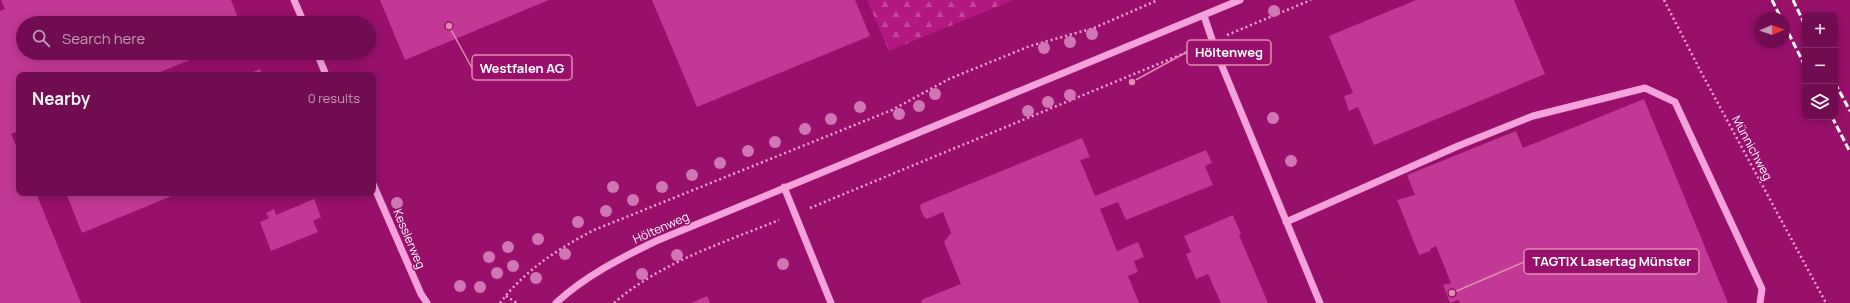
<!DOCTYPE html>
<meta charset="utf-8">
<style>
body{margin:0;font-family:Manrope,sans-serif;background:#771557;color:#f1f3f6}
.controls{position:absolute;right:12px;top:12px;display:grid;overflow:hidden;border-radius:8px;box-shadow:0 2px 10px #0003}
.controls button{width:36px;height:36px;display:grid;place-items:center;padding:0;border:0;border-bottom:1px solid #842c67;background:#720c50;color:#f1f3f6;font:20px sans-serif}
.compass{position:absolute;left:1754px;top:12px;width:36px;height:36px;border-radius:50%;background:#720c50;box-shadow:0 2px 10px #0003;rotate:88deg}
.list{margin:0;padding:0;list-style:none}
h2{display:flex;justify-content:space-between;align-items:center;height:52px;margin:0;padding:0 16px;font-size:17px}
h2 small{font-size:13px;font-weight:400;color:#c19bb7}
.icon{flex:none;width:22px;height:22px;fill:none;stroke:currentColor;stroke-width:2;stroke-linecap:round;stroke-linejoin:round}
.map{position:relative;flex:none;width:1850px;height:303px;overflow:hidden}
.search{position:absolute;background:#720c50;box-shadow:0 2px 10px #0003;left:16px;top:16px;width:360px;height:44px;display:flex;align-items:center;gap:10px;box-sizing:border-box;padding:0 14px;border-radius:22px;color:#c19bb7;font-size:15px}
.panel{position:absolute;background:#720c50;box-shadow:0 2px 10px #0003;left:16px;top:72px;width:360px;height:124px;border-radius:8px}
.map>svg:first-child{display:block}
.forest{fill:url(#forest-firs)}
.building{fill:#c13994}
.lines{fill:none;stroke-linecap:round;stroke-linejoin:round}
.path{stroke:#f4a2d9;stroke-width:2.5;stroke-dasharray:2 3;stroke-linecap:butt}
.minor{stroke:#f4a2d9;stroke-width:7}
.rail{stroke:#fff;stroke-width:3;stroke-dasharray:7 3;stroke-linecap:butt}
.tree{fill:#d076b2}
.labels{text-anchor:middle;stroke-width:3;stroke-linejoin:round;paint-order:stroke}
.street-label{font-size:12px;fill:#fff;stroke:#98106a}
.leader{fill:none;stroke:#e08cad;stroke-width:1.5}
.callout-dot{fill:#e08cad;stroke:#98106a;stroke-width:1.5}
.callout{fill:#98106a;stroke:#e08cad;stroke-width:1.5}
.callout-label{font-size:13px;text-anchor:middle;font-weight:bold;fill:#fff}
</style>
<div class="map">
<svg width="1850" height="303" viewBox="0 0 1850 303">
<defs>
<pattern id="forest-firs" width="22" height="20" patternUnits="userSpaceOnUse"><rect width="22" height="20" fill="#b31880"/><path d="M5 1l3.5 6h-7zM16 11l3.5 6h-7z" fill="#c24699"/></pattern>
</defs>
<rect width="100%" height="100%" fill="#98106a"/>
<path class="forest" d="M 867,0 L 1013,0 L 889,51 Z"/>
<path class="building" d="M 1,0 L 231,0 L 240,23 L 23,23 L 23,53 L 207,53 L 153,75 L 19,75 L 19,131 L 11,134 L 19,152 L 19,193 L 36,193 L 81,303 L 0,303 L 0,11 L 5,9 Z
M 380,0 L 549,0 L 405,60 Z
M 652,0 L 855,0 L 870,36 L 697,107 Z
M 1416,0 L 1514,0 L 1545,74 L 1374,145 L 1358,107 L 1349,111 L 1344,96 L 1353,93 L 1329,36 Z
M 260,69 L 263,75 L 246,75 Z
M 1644,99 L 1728,303 L 1460,303 L 1458,300 L 1450,303 L 1443,285 L 1451,283 L 1436,246 L 1430,249 L 1430,251 L 1419,255 L 1397,200 L 1415,195 L 1407,175 L 1516,131 L 1523,148 Z
M 1082,138 L 1090,157 L 1080,160 L 1095,196 L 1206,150 L 1212,163 L 1205,166 L 1213,185 L 1126,220 L 1118,202 L 1100,209 L 1117,251 L 1138,242 L 1144,257 L 1134,261 L 1138,272 L 1128,276 L 1139,303 L 922,303 L 921,300 L 961,284 L 944,242 L 951,233 L 943,212 L 927,219 L 924,217 L 920,208 L 921,204 Z
M 66,193 L 179,193 L 82,233 Z
M 314,199 L 321,217 L 313,221 L 318,232 L 271,251 L 260,222 L 269,218 L 266,213 L 274,209 L 276,215 Z
M 1233,215 L 1241,234 L 1239,235 L 1268,303 L 1221,303 L 1208,274 L 1196,279 L 1186,254 L 1191,252 L 1184,236 Z
M 707,296 L 710,303 L 691,303 Z"/>
<g class="lines">
<path class="path" d="M 1664,0 L 1701,72 L 1826,303
M 1227,35 L 1311,0
M 810,208 L 1197,48
M 506,296 L 517,303
M 500,303 C 525,270 558,249 594,230 L 892,110 L 949,79 L 1030,46 L 1094,28 L 1158,0
M 614,303 C 661,262 723,243 779,220"/>
<path class="minor" d="M 294,0 L 304,23
M 1204,16 L 1217,54 L 1320,303
M 317,53 L 326,75
M 373,184 L 421,294 L 427,303
M 784,187 L 831,303
M 1286,222 L 1458,146 L 1533,116 L 1645,88 L 1675,102 L 1762,289 L 1760,303
M 556,303 C 585,276 621,258 656,241 L 1240,0"/>
<path class="rail" d="M 1772,0 L 1781,18
M 1793,0 L 1805,25
M 1784,24 L 1805,66
M 1835,83 L 1850,111
M 1832,117 L 1850,152"/>
</g>
<g class="tree">
<circle cx="1274" cy="11" r="6"/>
<circle cx="1092" cy="34" r="6"/>
<circle cx="1070" cy="42" r="6"/>
<circle cx="1044" cy="48" r="6"/>
<circle cx="935" cy="94" r="6"/>
<circle cx="1070" cy="95" r="6"/>
<circle cx="1048" cy="102" r="6"/>
<circle cx="919" cy="106" r="6"/>
<circle cx="860" cy="107" r="6"/>
<circle cx="1028" cy="111" r="6"/>
<circle cx="899" cy="114" r="6"/>
<circle cx="1273" cy="118" r="6"/>
<circle cx="831" cy="119" r="6"/>
<circle cx="805" cy="129" r="6"/>
<circle cx="775" cy="142" r="6"/>
<circle cx="748" cy="151" r="6"/>
<circle cx="1291" cy="161" r="6"/>
<circle cx="720" cy="163" r="6"/>
<circle cx="692" cy="175" r="6"/>
<circle cx="613" cy="187" r="6"/>
<circle cx="662" cy="187" r="6"/>
<circle cx="633" cy="200" r="6"/>
<circle cx="397" cy="203" r="6"/>
<circle cx="606" cy="211" r="6"/>
<circle cx="578" cy="222" r="6"/>
<circle cx="538" cy="239" r="6"/>
<circle cx="508" cy="247" r="6"/>
<circle cx="565" cy="254" r="6"/>
<circle cx="677" cy="255" r="6"/>
<circle cx="489" cy="257" r="6"/>
<circle cx="783" cy="264" r="6"/>
<circle cx="513" cy="266" r="6"/>
<circle cx="497" cy="273" r="6"/>
<circle cx="642" cy="274" r="6"/>
<circle cx="536" cy="278" r="6"/>
<circle cx="460" cy="286" r="6"/>
<circle cx="480" cy="287" r="6"/>
</g>
<g class="labels">
<g class="street-label">
<text transform="translate(1752 148) rotate(62)" y="4">Münnichweg</text>
<text transform="translate(661 228) rotate(-24)" y="4">Höltenweg</text>
<text transform="translate(409 239) rotate(67)" y="4">Kesslerweg</text>
</g>
</g>
<path class="leader" d="M1132 82L1187 52M449 26L472 68M1452 293L1524 262"/>
<g class="callout-dot">
<circle cx="1132" cy="82" r="4"/>
<circle cx="449" cy="26" r="4"/>
<circle cx="1452" cy="293" r="4"/>
</g>
<g class="callout">
<rect x="1187" y="40" width="84" height="25" rx="4"/>
<rect x="472" y="55" width="100" height="25" rx="4"/>
<rect x="1524" y="249" width="175" height="25" rx="4"/>
</g>
<g class="callout-label">
<text x="1229" y="57">Höltenweg</text>
<text x="522" y="73">Westfalen AG</text>
<text x="1612" y="266">TAGTIX Lasertag Münster</text>
</g>
</svg>
<div class="controls">
<button>+</button>
<button>−</button>
<button><svg class="icon" aria-label="layers" viewBox="0 0 24 24"><path d="M12 4l9 5-9 5-9-5zM3 14l9 5 9-5"/></svg></button>
</div>
<svg class="compass" viewBox="-18 -18 36 36"><path d="M0-13l5 13h-10z" fill="#e53935"/><path d="M0 13l5-13h-10z" fill="#c19bb7"/></svg>
<div class="search"><svg class="icon" aria-label="search" viewBox="0 0 24 24"><circle cx="10" cy="10" r="6"/><path d="M15 15l6 6"/></svg>Search here</div>
<section class="panel">
<h2>Nearby<small>0 results</small></h2>
<ul class="list">
</ul>
</section>
</div>
